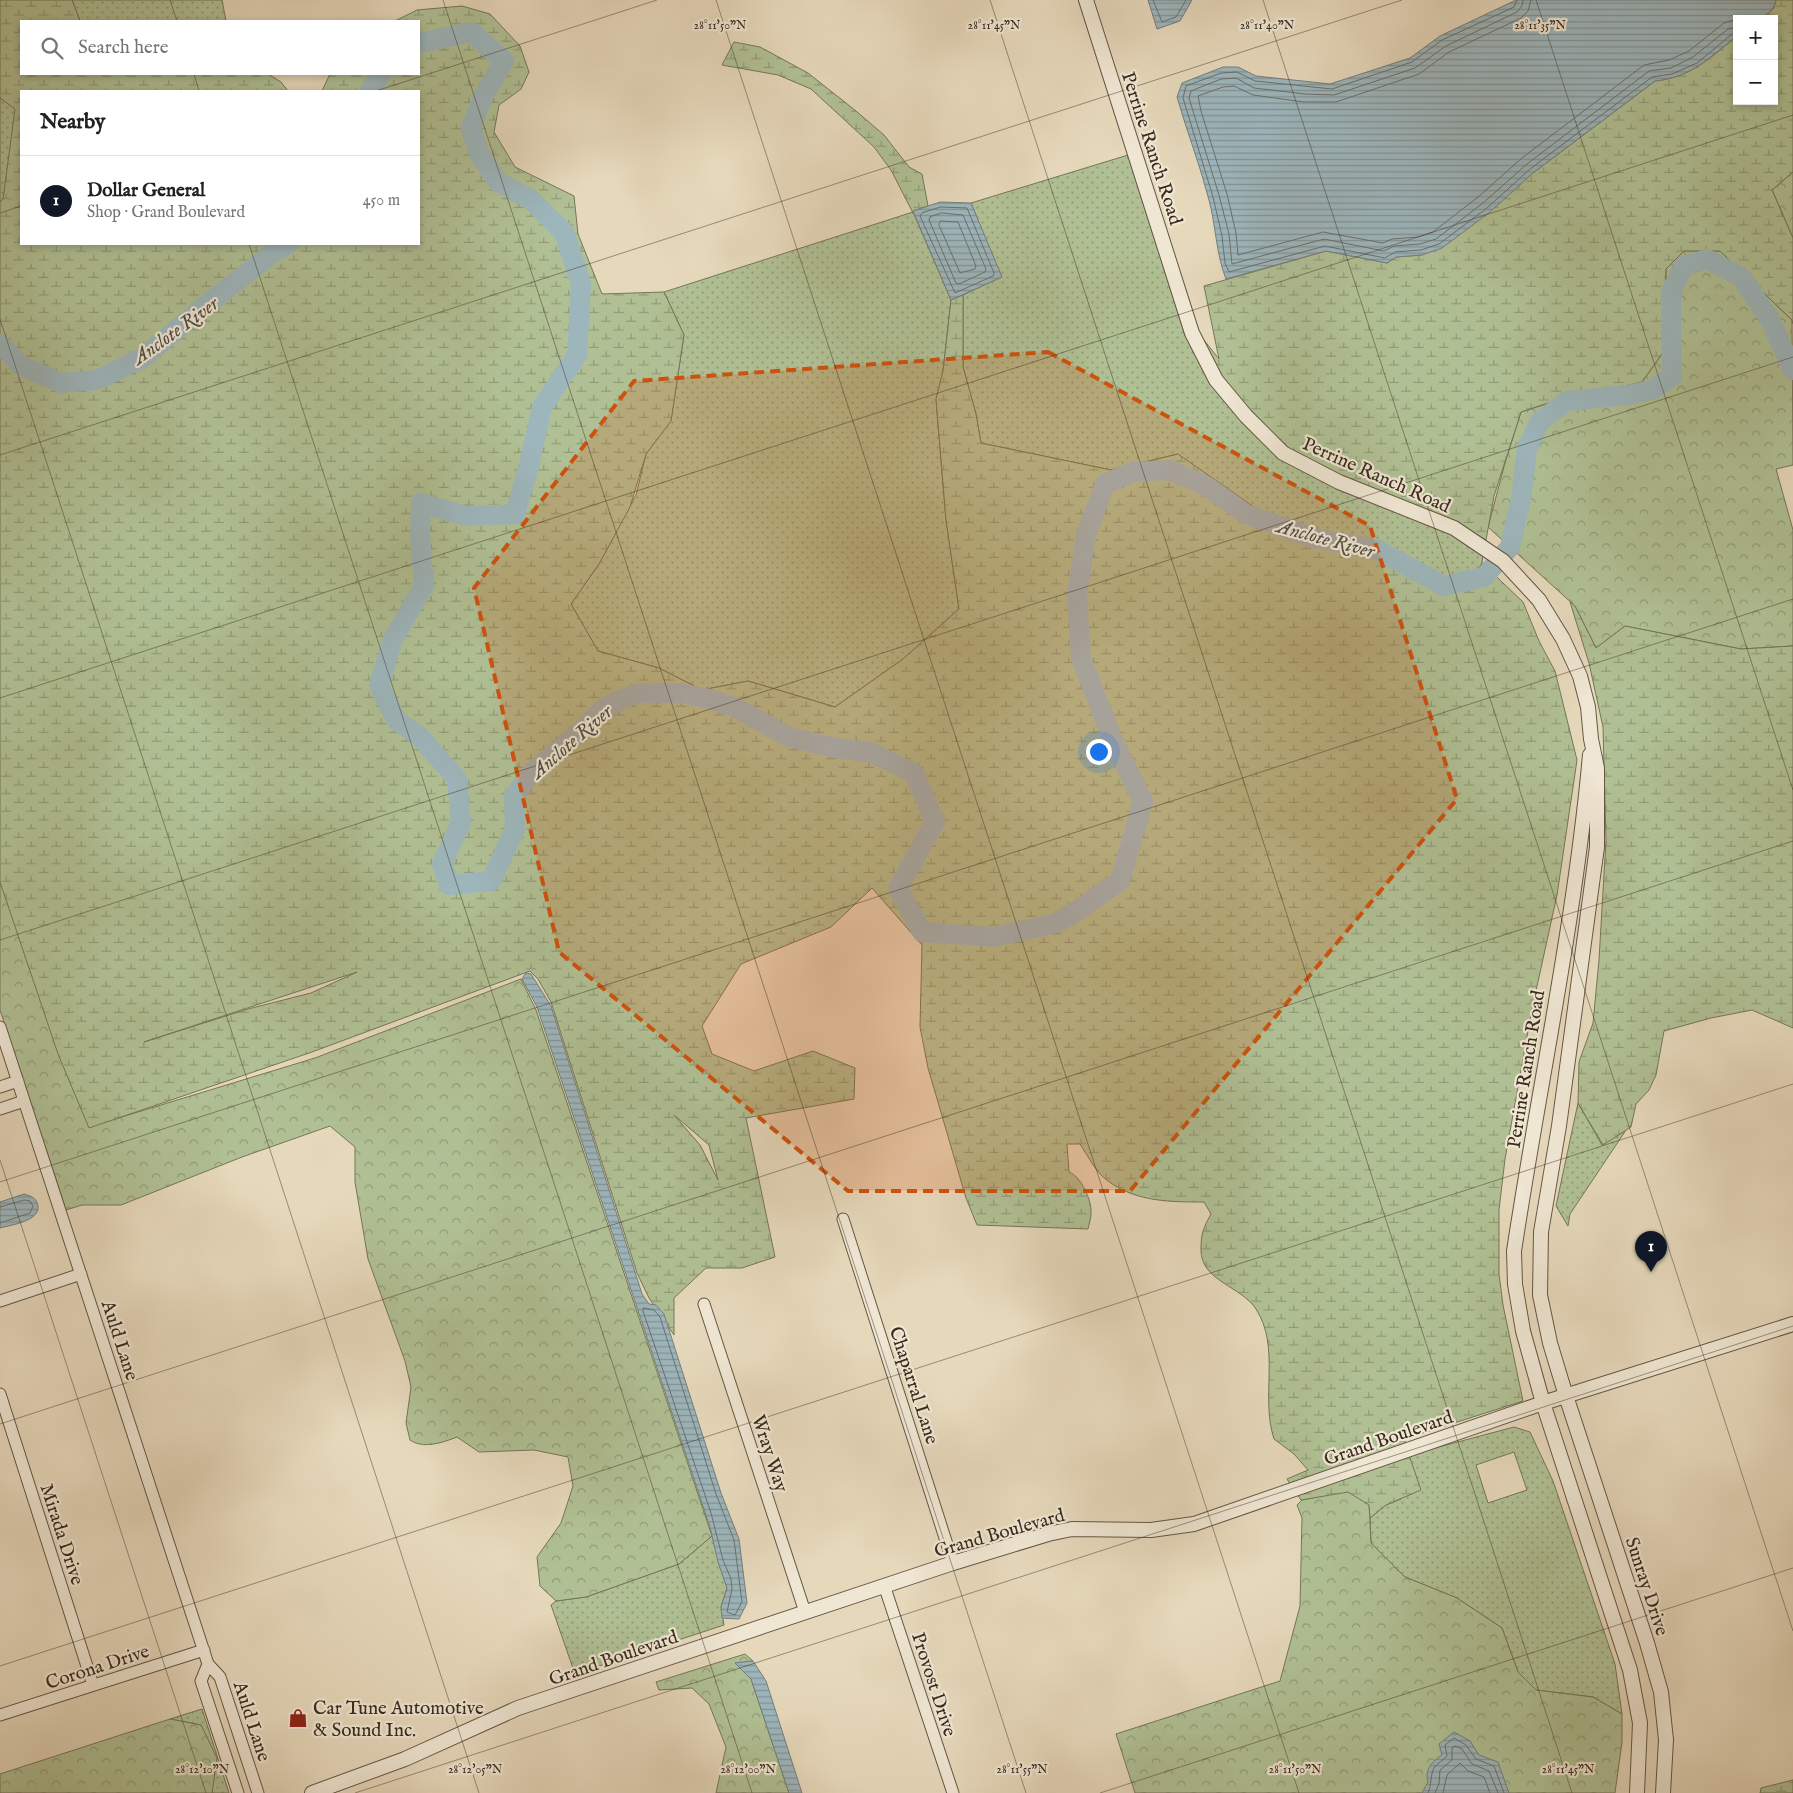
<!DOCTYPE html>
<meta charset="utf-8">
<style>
body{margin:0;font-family:"IM FELL English",serif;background:#f6f6f6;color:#202124}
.controls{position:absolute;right:15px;top:15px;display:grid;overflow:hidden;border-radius:0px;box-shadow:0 2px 8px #0003}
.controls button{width:45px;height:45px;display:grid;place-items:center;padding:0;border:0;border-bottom:1px solid #e0e0e0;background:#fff;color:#202124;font:25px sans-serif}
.you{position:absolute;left:1098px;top:751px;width:18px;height:18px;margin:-12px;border:4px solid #fff;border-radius:50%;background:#1a73e8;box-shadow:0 0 0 8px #1a73e833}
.badge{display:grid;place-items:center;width:32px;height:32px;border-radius:50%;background:#111827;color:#fff;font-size:16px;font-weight:700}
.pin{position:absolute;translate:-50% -41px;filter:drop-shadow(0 1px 2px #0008)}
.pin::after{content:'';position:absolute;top:26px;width:18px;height:15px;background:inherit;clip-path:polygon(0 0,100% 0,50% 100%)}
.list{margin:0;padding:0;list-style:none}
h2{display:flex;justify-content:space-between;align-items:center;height:65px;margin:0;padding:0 20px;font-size:21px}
h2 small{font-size:16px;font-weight:400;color:#757577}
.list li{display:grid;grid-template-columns:32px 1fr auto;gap:15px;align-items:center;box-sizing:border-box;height:90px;padding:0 20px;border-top:1px solid #e0e0e0}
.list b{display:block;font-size:19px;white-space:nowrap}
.list p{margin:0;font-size:16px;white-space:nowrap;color:#757577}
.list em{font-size:16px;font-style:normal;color:#757577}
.icon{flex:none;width:28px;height:28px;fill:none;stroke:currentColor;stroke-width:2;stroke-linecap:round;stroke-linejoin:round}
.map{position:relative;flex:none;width:1793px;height:1793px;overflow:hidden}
.search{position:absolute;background:#fff;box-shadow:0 2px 8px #0003;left:20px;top:20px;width:400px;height:55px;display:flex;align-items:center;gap:12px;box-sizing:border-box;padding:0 18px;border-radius:0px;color:#757577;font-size:19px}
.panel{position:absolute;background:#fff;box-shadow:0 2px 8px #0003;left:20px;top:90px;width:400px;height:155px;border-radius:0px}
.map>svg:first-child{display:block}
.grass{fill:url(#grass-dots);stroke:#747658;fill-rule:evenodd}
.forest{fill:url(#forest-crowns);stroke:#747658}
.wetland{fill:url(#wetland-marsh);stroke:#747658;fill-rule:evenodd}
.water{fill:url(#water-rules);stroke:#757e7c}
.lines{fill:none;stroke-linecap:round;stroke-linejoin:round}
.shore{stroke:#6a706c;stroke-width:1}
.river{stroke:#9db6bc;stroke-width:20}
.minor-casing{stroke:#645644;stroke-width:13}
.tertiary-casing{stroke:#645644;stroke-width:16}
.minor{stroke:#efe6d3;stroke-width:11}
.tertiary{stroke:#efe6d3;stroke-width:14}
.marked{fill:#ce520f;fill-opacity:0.2;stroke:#ce520f;stroke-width:4;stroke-dasharray:10 6;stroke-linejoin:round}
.ticks{fill:none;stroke:#382b1d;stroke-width:1;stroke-opacity:0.45}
.labels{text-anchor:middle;stroke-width:4.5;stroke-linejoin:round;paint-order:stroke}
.street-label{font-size:19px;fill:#382b1d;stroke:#efe6d3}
.poi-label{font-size:19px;fill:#382b1d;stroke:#efe6d3;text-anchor:start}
.water-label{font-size:20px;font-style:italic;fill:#514e45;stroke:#efe6d3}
.ticks-label{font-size:12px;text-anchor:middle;fill:#382b1d;stroke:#efe6d3;stroke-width:4.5;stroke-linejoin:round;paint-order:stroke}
</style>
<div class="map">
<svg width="1793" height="1793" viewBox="0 0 1793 1793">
<defs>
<pattern id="grass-dots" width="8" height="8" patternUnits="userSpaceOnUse" patternTransform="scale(1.25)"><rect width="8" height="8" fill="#b0c094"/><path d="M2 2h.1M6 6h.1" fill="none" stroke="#909c78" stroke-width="1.8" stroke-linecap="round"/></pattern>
<pattern id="forest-crowns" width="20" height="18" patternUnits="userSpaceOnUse" patternTransform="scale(1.25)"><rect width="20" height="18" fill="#b0c094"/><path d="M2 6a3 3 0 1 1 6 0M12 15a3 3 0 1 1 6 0" fill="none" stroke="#909c78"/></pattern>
<pattern id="wetland-marsh" width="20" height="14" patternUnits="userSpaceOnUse" patternTransform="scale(1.25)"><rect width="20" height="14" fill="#b0c094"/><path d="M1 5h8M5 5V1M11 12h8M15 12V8" fill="none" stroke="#909c78"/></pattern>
<pattern id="water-rules" width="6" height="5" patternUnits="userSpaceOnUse" patternTransform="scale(1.25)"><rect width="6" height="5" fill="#9db6bc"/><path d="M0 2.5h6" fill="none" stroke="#819498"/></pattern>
</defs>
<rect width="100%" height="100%" fill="#e6d8bb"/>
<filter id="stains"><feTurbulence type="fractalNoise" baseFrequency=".004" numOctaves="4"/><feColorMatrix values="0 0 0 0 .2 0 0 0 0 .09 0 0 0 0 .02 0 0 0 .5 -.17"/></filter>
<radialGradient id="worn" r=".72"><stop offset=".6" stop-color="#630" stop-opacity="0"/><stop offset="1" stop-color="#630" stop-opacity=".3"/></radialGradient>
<path class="grass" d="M 72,0 L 222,0 L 226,21 L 80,21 Z
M 0,98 L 15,108 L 21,122 L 21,172 L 0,203 Z
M 1128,155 L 1185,335 L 1210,384 L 1241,420 L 1451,534 L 1483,555 L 1482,563 L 1470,584 L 1404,569 L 1317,543 L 1222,495 L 1178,454 L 1111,470 L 981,443 L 976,414 L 963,367 L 963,295 L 1001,277 L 971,203 Z
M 913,212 L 951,300 L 943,371 L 936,400 L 946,520 L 959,609 L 903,659 L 835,707 L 748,681 L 702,690 L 659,668 L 598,651 L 571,604 L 599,564 L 636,495 L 646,454 L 671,420 L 684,335 L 664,292 Z
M 1578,1103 L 1602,1145 L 1626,1130 L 1570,1214 L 1568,1226 L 1556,1206 Z
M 1514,1427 L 1530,1432 L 1553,1481 L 1615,1664 L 1622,1714 L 1593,1697 L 1536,1690 L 1518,1672 L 1502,1628 L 1457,1598 L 1405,1577 L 1371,1543 L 1370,1518 L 1386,1505 L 1401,1499 L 1409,1455 ZM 1514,1452 L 1527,1490 L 1488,1503 L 1476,1465 Z
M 712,1536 L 727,1588 L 721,1607 L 724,1625 L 575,1674 L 551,1605 L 556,1601 L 586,1597 L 679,1564 Z
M 202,1709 L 229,1793 L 212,1793 L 201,1725 L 170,1719 Z"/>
<path class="forest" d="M 1793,172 L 1793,238 L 1772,190 Z
M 1684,251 L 1720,251 L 1792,320 L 1793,465 L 1776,469 L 1793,530 L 1793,646 L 1741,649 L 1625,626 L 1596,648 L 1575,606 L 1488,527 L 1505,463 L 1521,412 L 1556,401 L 1642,382 L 1664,351 L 1666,269 Z
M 0,881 L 92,1126 L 315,1058 L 521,979 L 536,1010 L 712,1536 L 679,1564 L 586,1597 L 556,1601 L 540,1586 L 537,1557 L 561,1523 L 573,1486 L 568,1457 L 534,1450 L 479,1452 L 457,1437 C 442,1443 423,1449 410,1440 L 406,1423 L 411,1387 L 405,1361 L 368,1259 L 355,1182 L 355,1147 L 330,1126 L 242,1157 L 121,1205 L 82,1205 L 66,1210 L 0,1010 Z
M 1346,1491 L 1369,1502 L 1371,1543 L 1405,1577 L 1457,1598 L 1502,1628 L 1518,1672 L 1536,1690 L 1593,1697 L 1622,1714 L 1622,1742 L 1615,1793 L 1135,1793 L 1116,1734 L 1280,1681 L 1300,1606 L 1302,1518 L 1297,1505 L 1302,1500 Z
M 745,1654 L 753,1661 L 735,1663 L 751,1679 L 789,1793 L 716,1793 L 726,1747 L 709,1704 L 692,1688 L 659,1690 L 656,1682 Z
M 170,1719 L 201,1725 L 217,1758 L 212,1793 L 0,1793 L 0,1774 Z"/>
<path class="wetland" d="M 0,0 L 72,0 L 80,21 L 21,21 L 21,74 L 268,74 L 281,82 L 288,91 L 21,91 L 21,244 L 419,244 L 419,91 L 322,91 L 330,74 L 419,74 L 419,21 L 395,21 L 417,10 L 462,6 L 490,14 L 520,46 L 529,72 L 521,89 L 499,105 L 494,132 L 515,167 L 574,196 L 578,234 L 602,294 L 664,292 L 684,335 L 671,421 L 646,454 L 630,507 L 599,564 L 571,604 L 598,651 L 659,668 L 702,690 L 748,681 L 835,707 L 903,659 L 959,609 L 946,520 L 936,399 L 943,371 L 951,300 L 963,295 L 963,367 L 976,414 L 981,443 L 1111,470 L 1178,454 L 1277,523 L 1404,569 L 1470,584 L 1482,563 L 1523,602 L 1539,641 L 1555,671 L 1577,760 L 1557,895 L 1532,1009 L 1505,1159 L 1499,1210 L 1499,1274 L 1503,1305 L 1523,1401 L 1404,1439 L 1406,1444 L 1290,1484 L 1287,1479 L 1308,1470 L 1294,1454 L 1274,1439 C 1260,1396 1281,1348 1256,1309 C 1241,1286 1201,1281 1201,1250 C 1201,1233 1203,1229 1211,1214 L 1204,1202 C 1171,1202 1136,1202 1108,1181 C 1096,1173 1088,1156 1080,1144 L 1067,1144 L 1069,1172 C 1081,1176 1092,1201 1091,1213 C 1091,1219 1089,1224 1088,1229 L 977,1225 L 966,1198 L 928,1068 L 920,1027 L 922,945 L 872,888 L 831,927 L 741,964 L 702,1026 L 712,1054 L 754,1071 L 813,1051 L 855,1068 L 854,1099 L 746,1118 L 775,1257 L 742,1268 L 706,1268 L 674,1298 L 674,1335 L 649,1298 L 637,1273 L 551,1002 L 538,979 L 530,971 L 312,1052 L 89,1128 L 58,1054 L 0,882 L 0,202 L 3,199 L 15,109 L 0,98 ZM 357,972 L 311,993 L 248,1009 L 144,1042 ZM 674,1115 L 709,1145 L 718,1180 L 700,1145 Z
M 1776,0 L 1793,0 L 1793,172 L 1772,190 L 1793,238 L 1793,324 L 1792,320 L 1720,251 L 1684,251 L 1666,269 L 1664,351 L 1642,382 L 1548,403 L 1521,412 L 1494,496 L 1486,540 L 1457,523 L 1342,476 L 1288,448 L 1251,412 L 1221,377 L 1200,335 L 1219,359 L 1204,286 L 1326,251 L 1387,263 L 1396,257 L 1422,255 L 1466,229 L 1533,173 L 1655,81 C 1691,77 1710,58 1737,36 L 1737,101 L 1774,101 L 1774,19 L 1761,19 L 1774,8 Z
M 734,42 L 760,47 L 808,73 L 856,111 L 884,135 L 909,167 L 922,174 L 928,206 L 913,211 L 913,213 L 891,170 L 874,147 L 811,89 L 778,75 L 722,65 Z
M 1570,602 L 1575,606 L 1596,648 L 1625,626 L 1741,649 L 1793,646 L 1793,1028 L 1752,1010 L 1711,1018 L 1664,1031 L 1656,1075 L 1649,1090 L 1636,1104 L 1631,1127 L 1603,1145 L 1578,1103 L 1579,1062 L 1593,1023 L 1599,960 L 1606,840 L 1603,727 L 1589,663 Z
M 1409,1455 L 1421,1490 L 1386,1505 L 1370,1518 L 1369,1505 L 1348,1492 L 1301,1500 L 1297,1494 Z
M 1793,1780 L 1793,1793 L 1760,1793 L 1761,1788 Z"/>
<path class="water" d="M 1148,0 L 1192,0 L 1180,21 L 1157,29 Z
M 1516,0 L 1776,0 C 1771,20 1754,19 1737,19 L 1737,36 C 1709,58 1692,77 1655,81 L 1533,173 L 1490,212 L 1442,248 L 1422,255 L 1396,257 L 1387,263 L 1326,251 L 1226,279 C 1216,254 1216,226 1209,200 C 1200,165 1187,132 1177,97 L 1182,83 L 1223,67 L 1238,67 L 1256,76 L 1330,84 L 1410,58 L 1440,36 Z
M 940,202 L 971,203 L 1002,277 L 951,300 L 913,211 Z
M 526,973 L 531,974 L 551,1006 L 642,1294 L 649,1304 L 656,1305 L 664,1314 L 721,1493 L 739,1539 L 747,1603 L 739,1619 L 722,1618 L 721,1607 L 727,1588 L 718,1562 L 710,1527 L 537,1007 L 522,979 Z
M 24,1194 C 31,1196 37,1198 38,1206 C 40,1221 11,1225 0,1228 L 0,1202 Z
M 753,1661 L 766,1681 L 802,1793 L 789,1793 L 751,1679 L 735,1663 Z
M 1454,1732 L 1470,1741 L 1479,1755 L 1498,1762 L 1509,1793 L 1422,1793 L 1428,1782 C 1424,1769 1433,1761 1442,1755 L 1439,1744 Z"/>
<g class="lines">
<path class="shore" d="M 1153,0 L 1162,22 L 1176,17 L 1186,0
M 1517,0 L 1514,7 L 1442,40 L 1412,62 L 1332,89 L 1255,81 L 1237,72 L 1221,73 L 1186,86 L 1183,98 L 1213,197 L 1222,236 L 1225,263 L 1229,272 L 1325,246 L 1385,258 L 1395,252 L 1421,250 L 1439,244 L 1487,208 L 1530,169 L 1652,77 L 1672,74 L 1697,63 L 1732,34 L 1737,33
M 1523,0 L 1522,6 L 1517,12 L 1446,46 L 1415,68 L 1334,95 L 1305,94 L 1254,88 L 1236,78 L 1221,79 L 1191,91 L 1189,98 L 1219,195 L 1229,234 L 1232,264 L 1324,239 L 1384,251 L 1394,246 L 1420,244 L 1436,239 L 1483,203 L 1527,164 L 1649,71 L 1671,68 L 1693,57 L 1728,29 L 1737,27
M 1531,0 L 1528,11 L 1521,18 L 1449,52 L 1419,74 L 1336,102 L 1304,102 L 1253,95 L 1234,86 L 1223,87 L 1198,96 L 1201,111 L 1227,194 L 1236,233 L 1238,255 L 1323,232 L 1383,243 L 1392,239 L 1418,237 L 1433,232 L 1478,197 L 1522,158 L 1644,65 L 1669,60 L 1689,51 L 1724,23 L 1737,19
M 941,207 L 967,208 L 994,273 L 993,276 L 955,293 L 920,216 L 922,213 Z
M 942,213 L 963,215 L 986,269 L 985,272 L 959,284 L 956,283 L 929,220 L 930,217 Z
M 941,221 L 958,222 L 976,266 L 975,269 L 960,273 L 939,225 Z
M 0,1207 L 24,1200 L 30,1201 L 33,1206 L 30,1213 L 0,1223
M 644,1308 L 654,1310 L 660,1317 L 716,1494 L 734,1540 L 742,1602 L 735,1615 L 727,1612 L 732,1589 L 731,1579 L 723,1560 L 711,1513 L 643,1311 Z
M 1428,1793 C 1432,1784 1430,1776 1434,1768 C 1437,1763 1443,1761 1447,1756 L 1445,1745 L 1454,1738 L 1466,1745 L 1476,1759 L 1494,1766 L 1504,1793
M 1435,1793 L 1439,1784 L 1440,1770 L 1452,1760 L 1452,1748 L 1455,1746 L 1462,1749 L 1472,1764 L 1489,1771 L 1498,1793
M 1443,1793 L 1447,1775 L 1460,1763 L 1468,1771 L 1484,1777 L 1490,1793"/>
<path class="river" d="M 419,43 L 472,32 L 504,61 L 483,97 L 471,127 L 478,151 L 498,182 L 530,199 L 564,232 L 581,284 L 577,355 L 542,407 L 529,465 L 515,514 L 466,516 L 421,503 L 420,535 L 424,586 L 393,639 L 379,686 L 397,721 L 419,736 L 457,779 L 461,822 L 442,864 L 449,885 L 491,881 L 515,829 L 514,796 L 532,772 L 585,728 L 605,707 L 637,693 L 680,693 L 710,699 L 736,708 L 789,737 L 835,748 L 870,752 L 914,773 L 935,822 L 898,888 L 922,932 L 994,937 L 1056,923 L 1074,913 L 1120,881 L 1143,801 L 1112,738 L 1081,658 L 1077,595 L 1086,535 L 1105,484 L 1132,472 L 1170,470 L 1206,486 L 1246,514 L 1314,538 L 1376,549 L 1444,586 L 1484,577 L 1510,547 L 1521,499 L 1527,449 L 1540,421 L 1567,401 L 1627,395 L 1652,390 L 1672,376 L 1671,292 L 1684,266 L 1707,259 L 1741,277 L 1769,318 L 1793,370
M 370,91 L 381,74
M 0,344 L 20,365 L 60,383 L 97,380 L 144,357 L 201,309 L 270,255 L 288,244"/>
<g class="minor-casing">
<path id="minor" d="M 0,1027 L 208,1664 L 220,1677 L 258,1793
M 0,1087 L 18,1081
M 0,1109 L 24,1101
M 843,1219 L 953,1563
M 0,1301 L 81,1274
M 704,1304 L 805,1612
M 0,1394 L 93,1685
M 884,1585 L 953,1793
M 208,1664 L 201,1681 L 238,1793
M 0,1715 L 204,1650"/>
</g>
<g class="tertiary-casing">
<path id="tertiary" d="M 1086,0 L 1192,333 L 1216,380 L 1246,416 L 1283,453 L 1339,482 L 1454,528 L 1503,561 L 1539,600 L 1563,639 L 1580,676 L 1588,707 L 1591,739 L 1597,768 L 1597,847 L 1559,1126 L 1541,1232 L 1540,1295 L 1550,1343 L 1566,1396 L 1647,1643 L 1661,1692 L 1666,1740 L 1663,1793
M 1590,755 C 1575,921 1539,1086 1514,1251 L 1515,1284 L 1523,1331 L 1543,1403 L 1630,1670 L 1640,1723 L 1637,1793
M 312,1793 L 405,1759 L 518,1708 L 953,1563 L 1048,1534 L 1072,1529 L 1151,1530 L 1194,1524 L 1543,1403 L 1793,1324"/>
</g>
<use href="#minor" class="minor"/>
<use href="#tertiary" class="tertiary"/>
</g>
<path class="marked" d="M 1048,352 L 1370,526 L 1457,799 L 1130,1191 L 848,1191 L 559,952 L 474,588 L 634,381 Z"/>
<path class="ticks" d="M 170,0 L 177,21M 443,0 L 1026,1793M 716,0 L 1299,1793M 990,0 L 1572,1793M 1263,0 L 1793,1631M 1536,0 L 1793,790M 194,74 L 199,91M 376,91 L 657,0M 0,213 L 21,206M 249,244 L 752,1793M 0,319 L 479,1793M 0,455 L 1402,0M 0,698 L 1793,115M 0,940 L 1793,357M 0,1160 L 206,1793M 0,1182 L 1793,599M 0,1424 L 1793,841M 0,1666 L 1793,1084M 355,1793 L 1793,1326M 1100,1793 L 1793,1568"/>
<defs>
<g id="shop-bare" transform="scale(1.5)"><path d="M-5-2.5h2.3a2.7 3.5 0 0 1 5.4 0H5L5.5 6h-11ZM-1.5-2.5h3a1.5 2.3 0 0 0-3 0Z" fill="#8f2418" stroke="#efe6d3" stroke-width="2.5" paint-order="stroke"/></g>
</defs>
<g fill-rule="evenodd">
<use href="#shop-bare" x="298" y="1718"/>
</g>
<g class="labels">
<g class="street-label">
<text transform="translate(1153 148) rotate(72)" y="7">Perrine Ranch Road</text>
<text transform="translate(1377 474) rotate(24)" y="7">Perrine Ranch Road</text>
<text transform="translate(1525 1069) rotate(-81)" y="7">Perrine Ranch Road</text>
<text transform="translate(121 1340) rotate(72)" y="7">Auld Lane</text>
<text transform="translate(915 1385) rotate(72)" y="7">Chaparral Lane</text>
<text transform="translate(1388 1437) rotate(-19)" y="7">Grand Boulevard</text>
<text transform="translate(771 1453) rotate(72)" y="7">Wray Way</text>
<text transform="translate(999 1532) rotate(-16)" y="7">Grand Boulevard</text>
<text transform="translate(63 1534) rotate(72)" y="7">Mirada Drive</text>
<text transform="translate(1648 1586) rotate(72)" y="7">Sunray Drive</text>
<text transform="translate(613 1657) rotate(-19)" y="7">Grand Boulevard</text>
<text transform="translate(97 1666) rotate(-18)" y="7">Corona Drive</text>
<text transform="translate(935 1684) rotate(72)" y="7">Provost Drive</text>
<text transform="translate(253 1721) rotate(72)" y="7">Auld Lane</text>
</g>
<g class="poi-label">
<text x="313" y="1714">Car Tune Automotive<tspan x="313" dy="22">&amp; Sound Inc.</tspan></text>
</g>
<g class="water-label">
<text transform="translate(175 330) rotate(-36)" y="7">Anclote River</text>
<text transform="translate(1326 538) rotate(15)" y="7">Anclote River</text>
<text transform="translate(571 741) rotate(-41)" y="7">Anclote River</text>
</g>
</g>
<g class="ticks-label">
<text x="720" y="29">28°11'50"N</text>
<text x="994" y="29">28°11'45"N</text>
<text x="1267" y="29">28°11'40"N</text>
<text x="1540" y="29">28°11'35"N</text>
<text x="202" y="1773">28°12'10"N</text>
<text x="475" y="1773">28°12'05"N</text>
<text x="748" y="1773">28°12'00"N</text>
<text x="1022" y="1773">28°11'55"N</text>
<text x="1295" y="1773">28°11'50"N</text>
<text x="1568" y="1773">28°11'45"N</text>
</g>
<rect width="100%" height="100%" filter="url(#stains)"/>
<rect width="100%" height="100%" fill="url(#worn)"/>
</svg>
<div class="controls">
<button>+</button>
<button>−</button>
</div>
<div class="you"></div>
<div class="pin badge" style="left:1651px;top:1272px">1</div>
<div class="search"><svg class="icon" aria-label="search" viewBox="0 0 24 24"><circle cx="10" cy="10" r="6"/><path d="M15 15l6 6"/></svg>Search here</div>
<section class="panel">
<h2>Nearby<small></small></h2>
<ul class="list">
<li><span class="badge">1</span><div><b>Dollar General</b><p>Shop · Grand Boulevard</p></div><em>450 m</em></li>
</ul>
</section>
</div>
